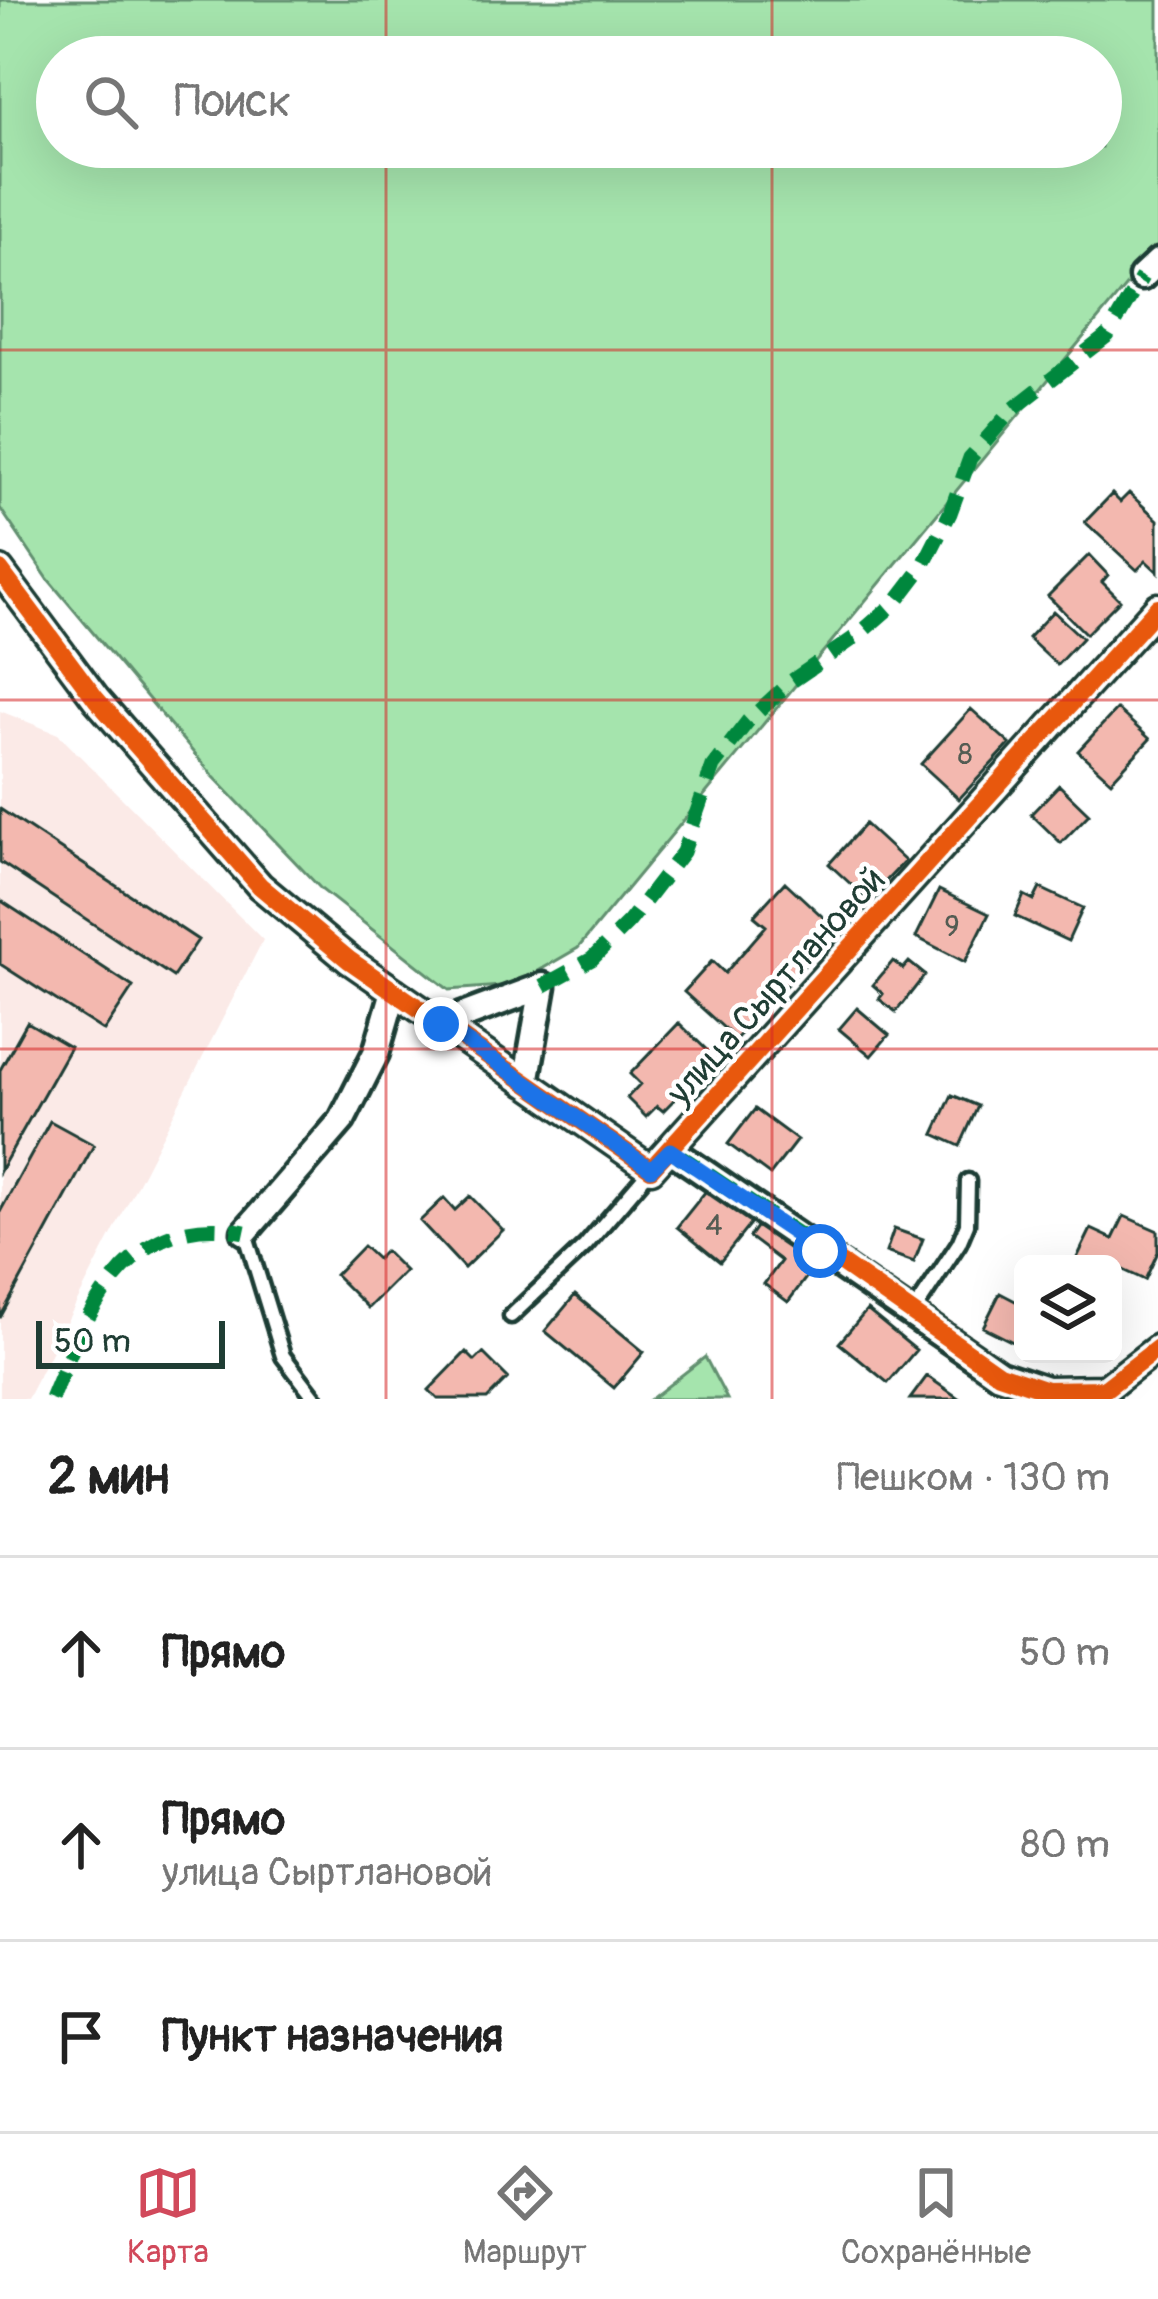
<!DOCTYPE html>
<html lang="ru">
<meta charset="utf-8">
<style>
body{margin:0;font-family:Pangolin,sans-serif;background:#f6f6f6;color:#222}
.controls{position:absolute;right:36px;bottom:36px;display:grid;overflow:hidden;border-radius:18px;box-shadow:0 12px 48px #0002}
.controls button{width:108px;height:108px;display:grid;place-items:center;padding:0;border:0;border-bottom:3px solid #e0e0e0;background:#fff;color:#222;font:60px sans-serif}
.scale{position:absolute;left:36px;bottom:30px;width:189px;box-sizing:border-box;padding-left:12px;border:6px solid #1f3d34;border-top:0;font-size:33px;line-height:42px;white-space:nowrap;color:#1f3d34;-webkit-text-stroke:9px #fff;paint-order:stroke}
.stop{position:absolute;width:36px;height:36px;margin:-27px;border:9px solid #1a73e8;border-radius:50%;background:#fff}
.stop.end{background:#1a73e8;border-color:#fff;box-shadow:0 3px 12px #0008}
.list{margin:0;padding:0;list-style:none}
h2{display:flex;justify-content:space-between;align-items:center;height:156px;margin:0;padding:0 48px;font-size:51px}
h2 small{font-size:39px;font-weight:400;color:#767676}
.list li{display:grid;grid-template-columns:78px 1fr auto;gap:36px;align-items:center;box-sizing:border-box;height:192px;padding:0 48px;border-top:3px solid #e0e0e0}
.list b{display:block;font-size:45px;white-space:nowrap}
.list p{margin:0;font-size:39px;white-space:nowrap;color:#767676}
.list em{font-size:39px;font-style:normal;color:#767676}
.icon{flex:none;width:66px;height:66px;fill:none;stroke:currentColor;stroke-width:2;stroke-linecap:round;stroke-linejoin:round}
.map{position:relative;flex:none;width:1158px;height:1399px;overflow:hidden}
.search{position:absolute;background:#fff;box-shadow:0 12px 48px #0002;left:36px;right:36px;top:36px;height:132px;display:flex;align-items:center;gap:30px;box-sizing:border-box;padding:0 42px;border-radius:66px;color:#767676;font-size:45px}
.sheet{height:732px;background:#fff}
nav{display:flex;justify-content:space-around;align-items:center;box-sizing:border-box;height:168px;border-top:3px solid #e0e0e0;background:#fff;font-size:33px;color:#767676}
nav a{display:grid;justify-items:center;gap:6px}
nav .on{color:#d1495b}
.map>svg:first-child{display:block}
.built{fill:#fbeae7}
.green{fill:#a5e4ad;stroke:#629070;stroke-width:3;fill-rule:evenodd}
.building{fill:#f3b8af;stroke:#1f3d34;stroke-width:3}
.lines{fill:none;stroke-linecap:round;stroke-linejoin:round}
.lane-casing{stroke:#1f3d34;stroke-width:21}
.street-casing{stroke:#1f3d34;stroke-width:33}
.lane{stroke:#fff;stroke-width:12}
.street{stroke:#fff;stroke-width:24}
.quiet{stroke:#00873e;stroke-width:15;stroke-dasharray:30 15;stroke-linecap:butt}
.cycleway-casing{stroke:#fff;stroke-width:26}
.cycleway{stroke:#e8590c;stroke-width:18}
.route{stroke:#1a73e8;stroke-width:15}
.grid{fill:none;stroke:#d62828;stroke-width:3;stroke-opacity:0.55}
.labels{text-anchor:middle;stroke-width:9;stroke-linejoin:round;paint-order:stroke}
.number-label{font-size:30px;fill:#545c53}
.street-label{font-size:36px;fill:#1f3d34;stroke:#fff}
</style>
<div class="map">
<svg width="1158" height="1399" viewBox="0 0 1158 1399">
<rect width="100%" height="100%" fill="#fff"/>
<filter id="ink" filterUnits="userSpaceOnUse"><feTurbulence type="fractalNoise" baseFrequency=".00833" numOctaves="2"/><feDisplacementMap in="SourceGraphic" scale="24" xChannelSelector="R" yChannelSelector="G"/><feConvolveMatrix kernelMatrix="1 2 1 2 8 2 1 2 1" color-interpolation-filters="sRGB"/></filter>
<g filter="url(#ink)">
<path class="built" d="M 0,711 L 58,734 L 263,940 L 27,1399 L 0,1399 Z"/>
<path class="green" d="M 0,0 L 1158,0 L 1158,247 L 578,948 L 514,985 L 449,990 L 322,890 L 213,776 L 48,579 L 0,508 ZM 57,57 L 1101,57 L 1101,147 L 57,147 Z
M 705,1357 L 727,1399 L 651,1399 Z"/>
<path class="building" d="M 1129,493 L 1158,520 L 1158,572 L 1146,561 L 1137,570 L 1085,522 L 1112,494 L 1120,502 Z
M 1089,555 L 1108,575 L 1102,582 L 1120,600 L 1086,634 L 1048,596 Z
M 1053,611 L 1082,638 L 1057,665 L 1028,638 Z
M 971,709 L 1010,744 L 959,799 L 921,764 Z
M 1117,709 L 1150,739 L 1111,781 L 1078,751 Z
M 1059,785 L 1089,814 L 1061,843 L 1031,814 Z
M 0,809 L 198,940 L 173,977 L 0,862 Z
M 865,824 L 905,861 L 868,900 L 829,864 Z
M 785,882 L 837,930 L 736,1039 L 684,992 L 712,961 L 725,973 L 766,926 L 754,916 Z
M 1040,888 L 1083,908 L 1068,941 L 1015,916 L 1024,895 L 1034,900 Z
M 939,890 L 989,914 L 965,962 L 916,937 Z
M 0,900 L 133,987 L 104,1031 L 0,964 Z
M 893,961 L 903,969 L 909,962 L 925,975 L 896,1012 L 879,999 L 883,994 L 873,985 Z
M 857,1008 L 889,1035 L 871,1056 L 839,1029 Z
M 27,1022 L 70,1047 L 0,1171 L 0,1070 Z
M 679,1023 L 715,1058 L 663,1111 L 657,1106 L 646,1117 L 627,1098 L 640,1084 L 630,1074 Z
M 952,1095 L 978,1106 L 960,1146 L 934,1134 Z
M 755,1109 L 797,1140 L 770,1175 L 728,1144 Z
M 50,1121 L 94,1145 L 0,1318 L 0,1212 Z
M 709,1187 L 752,1222 L 720,1262 L 677,1227 Z
M 470,1196 L 503,1230 L 464,1268 L 420,1221 L 444,1198 L 455,1210 Z
M 1124,1216 L 1158,1231 L 1158,1252 L 1145,1280 L 1104,1261 L 1075,1262 L 1091,1229 L 1113,1239 Z
M 761,1220 L 817,1263 L 788,1302 L 764,1284 L 781,1261 L 749,1237 Z
M 894,1229 L 923,1239 L 914,1262 L 886,1252 Z
M 363,1246 L 377,1259 L 385,1251 L 405,1271 L 368,1308 L 335,1275 Z
M 1000,1293 L 1023,1305 L 1019,1345 L 983,1327 Z
M 575,1295 L 644,1352 L 614,1388 L 545,1331 Z
M 867,1310 L 916,1350 L 888,1383 L 839,1343 Z
M 466,1352 L 475,1361 L 483,1353 L 508,1378 L 487,1399 L 438,1399 L 429,1390 Z
M 927,1376 L 960,1399 L 910,1399 Z"/>
<g class="lines">
<g class="lane-casing">
<path id="lane" d="M 245,1232 L 283,1356 L 316,1399
M 913,1313 L 959,1243 L 967,1224 L 968,1181
M 511,1316 L 585,1246 L 651,1169"/>
</g>
<g class="street-casing">
<path id="street" d="M 1142,277 L 1158,262
M 0,570 L 96,699 L 260,886 L 349,960 L 651,1169 L 1158,607
M 441,1024 L 543,986 L 526,1083
M 671,1150 L 999,1374 L 1047,1390 L 1105,1389 L 1158,1348
M 245,1232 L 342,1120 L 376,1053 L 394,991"/>
</g>
<use href="#lane" class="lane"/>
<use href="#street" class="street"/>
<path class="quiet" d="M 543,986 L 592,959 L 629,922 L 683,852 L 713,766 L 748,721 L 789,683 L 857,636 L 896,602 L 922,568 L 950,513 L 970,458 L 1011,411 L 1108,335 L 1142,277
M 671,1150 L 828,1254
M 51,1399 C 87,1311 130,1208 245,1232"/>
<g class="cycleway-casing">
<path id="cycleway" d="M 0,570 L 96,699 L 260,886 L 349,960 L 651,1169 L 1158,607
M 828,1254 L 999,1374 L 1047,1390 L 1105,1389 L 1158,1348"/>
</g>
<use href="#cycleway" class="cycleway"/>
</g>
</g>
<g class="lines" filter="url(#ink)">
<path class="route" d="M 441,1024 L 651,1169 L 670,1150 L 820,1251"/>
</g>
<path class="grid" d="M 386,0 L 386,57M 772,0 L 772,57M 386,147 L 386,1399M 772,147 L 772,1399M 0,350 L 1158,350M 0,700 L 1158,700M 0,1049 L 1158,1049"/>
<g class="labels">
<g class="number-label">
<text x="965" y="764">8</text>
<text x="952" y="936">9</text>
<text x="714" y="1235">4</text>
</g>
<g class="street-label">
<text transform="translate(775 985) rotate(-48)" y="13">улица Сыртлановой</text>
</g>
</g>
</svg>
<div class="controls">
<button><svg class="icon" aria-label="layers" viewBox="0 0 24 24"><path d="M12 4l9 5-9 5-9-5zM3 14l9 5 9-5"/></svg></button>
</div>
<div class="scale">50 m</div>
<div class="stop" style="left:820px;top:1251px"></div>
<div class="stop end" style="left:441px;top:1024px"></div>
<div class="search"><svg class="icon" aria-label="search" viewBox="0 0 24 24"><circle cx="10" cy="10" r="6"/><path d="M15 15l6 6"/></svg>Поиск</div>
</div>
<section class="sheet">
<h2>2 мин<small>Пешком · 130 m</small></h2>
<ul class="list">
<li><svg class="icon" aria-label="ahead" viewBox="0 0 24 24"><path d="M12 20V5M6 11l6-6 6 6"/></svg><div><b>Прямо</b></div><em>50 m</em></li>
<li><svg class="icon" aria-label="ahead" viewBox="0 0 24 24"><path d="M12 20V5M6 11l6-6 6 6"/></svg><div><b>Прямо</b><p>улица Сыртлановой</p></div><em>80 m</em></li>
<li><svg class="icon" aria-label="arrive" viewBox="0 0 24 24"><path d="M6 21V4h12l-3 4 3 4H6"/></svg><div><b>Пункт назначения</b></div></li>
</ul>
</section>
<nav>
<a class="on"><svg class="icon" aria-label="map" viewBox="0 0 24 24"><path d="M3 6l6-2 6 2 6-2v14l-6 2-6-2-6 2zM9 4v14M15 6v14"/></svg>Карта</a>
<a><svg class="icon" aria-label="directions" viewBox="0 0 24 24"><path d="M12 3l9 9-9 9-9-9zM9 14v-3h6M13 9l2 2-2 2"/></svg>Маршрут</a>
<a><svg class="icon" aria-label="saved" viewBox="0 0 24 24"><path d="M7 4h10v16l-5-4-5 4z"/></svg>Сохранённые</a>
</nav>
